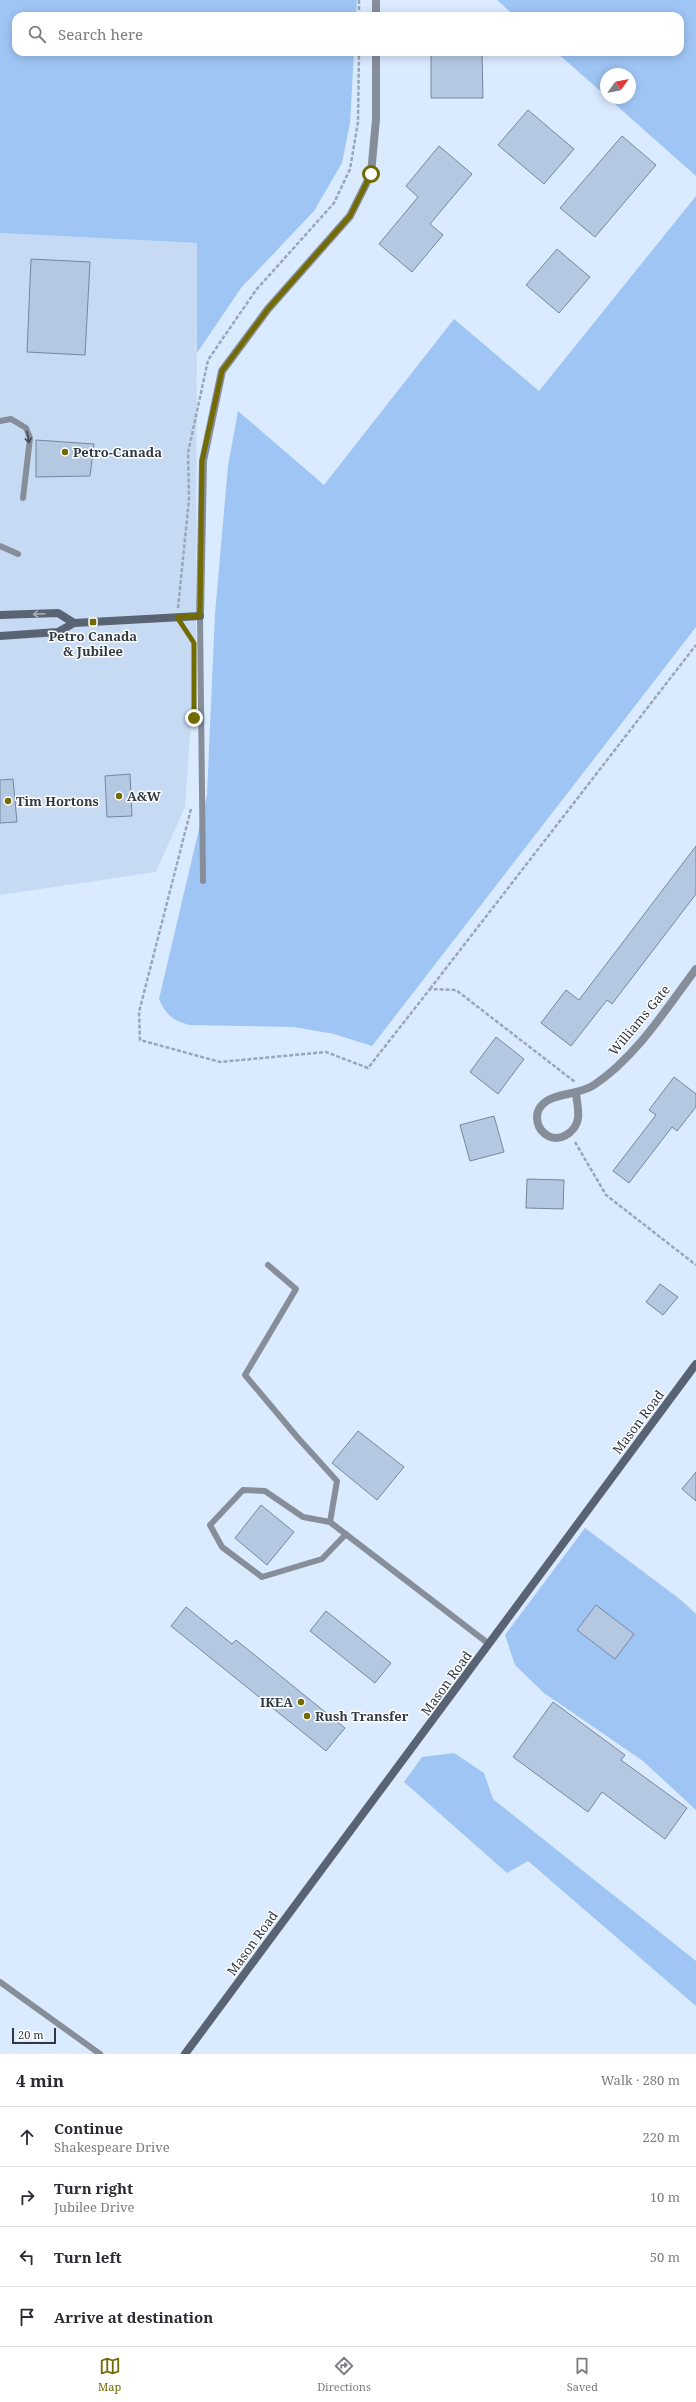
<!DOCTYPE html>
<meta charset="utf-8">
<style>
body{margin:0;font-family:"Noto Serif",serif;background:#f7f7f7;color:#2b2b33}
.compass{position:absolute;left:600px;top:68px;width:36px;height:36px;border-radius:50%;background:#fff;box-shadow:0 2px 10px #0003;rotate:57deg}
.scale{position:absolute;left:12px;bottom:10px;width:44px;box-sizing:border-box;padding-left:4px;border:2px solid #303842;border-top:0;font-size:11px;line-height:14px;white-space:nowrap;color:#303842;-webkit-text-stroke:3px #fff;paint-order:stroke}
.stop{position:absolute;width:12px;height:12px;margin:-9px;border:3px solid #726a03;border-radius:50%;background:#fff}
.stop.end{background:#726a03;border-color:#fff;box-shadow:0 1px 4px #0008}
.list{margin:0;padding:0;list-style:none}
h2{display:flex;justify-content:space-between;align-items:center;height:52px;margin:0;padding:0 16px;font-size:17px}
h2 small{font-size:13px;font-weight:400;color:#7c7c81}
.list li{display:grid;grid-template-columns:26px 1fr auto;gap:12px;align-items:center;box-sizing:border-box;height:60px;padding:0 16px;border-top:1px solid #e1e1e2}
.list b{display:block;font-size:15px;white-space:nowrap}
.list p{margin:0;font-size:13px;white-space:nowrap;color:#7c7c81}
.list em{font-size:13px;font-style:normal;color:#7c7c81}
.icon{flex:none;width:22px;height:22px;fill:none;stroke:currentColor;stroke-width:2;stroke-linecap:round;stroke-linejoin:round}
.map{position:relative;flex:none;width:696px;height:2054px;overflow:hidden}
.search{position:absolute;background:#fff;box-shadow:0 2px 10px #0003;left:12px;right:12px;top:12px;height:44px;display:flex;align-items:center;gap:10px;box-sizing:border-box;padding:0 14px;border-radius:12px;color:#7c7c81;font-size:15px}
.sheet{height:292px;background:#fff}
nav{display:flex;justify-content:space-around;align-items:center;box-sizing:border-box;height:56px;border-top:1px solid #e1e1e2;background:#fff;font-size:11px;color:#7c7c81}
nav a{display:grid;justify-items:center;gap:2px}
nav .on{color:#726a03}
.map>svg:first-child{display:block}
.built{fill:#c7daf3}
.green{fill:#9fc5f5}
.building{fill:#b5c8e1;stroke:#75879f}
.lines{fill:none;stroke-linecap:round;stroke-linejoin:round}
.path{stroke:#9aa7b8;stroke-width:2.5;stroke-dasharray:4 2;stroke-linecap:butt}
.lane{stroke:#868f99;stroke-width:6}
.street{stroke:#868f99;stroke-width:8}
.secondary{stroke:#586473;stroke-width:8}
.oneway{stroke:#414953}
.oneway2{stroke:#acb2b9}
.route{stroke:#726a03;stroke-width:5}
.poi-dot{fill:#726a03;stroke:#fff;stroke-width:1.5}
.labels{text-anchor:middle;stroke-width:3;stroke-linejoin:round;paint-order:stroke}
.poi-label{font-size:13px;font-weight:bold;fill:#303842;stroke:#fff;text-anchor:start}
.street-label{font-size:13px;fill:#303842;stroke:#fff}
</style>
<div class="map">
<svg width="696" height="2054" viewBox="0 0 696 2054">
<rect width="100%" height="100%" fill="#daeaff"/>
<path class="built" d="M 0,233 L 197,243 L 196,648 L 185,807 L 156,872 L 0,895 Z"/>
<path class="green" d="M 0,0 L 357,0 L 356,16 L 16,16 L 16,52 L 354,52 L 350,123 L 342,163 L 314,211 L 241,288 L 197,353 L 197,243 L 0,233 Z
M 497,0 L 696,0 L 696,176 L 608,98 L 630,98 L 630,74 L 606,74 L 606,96 L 556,52 L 680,52 L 680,16 L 515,16 Z
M 696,196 L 696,627 L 372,1046 L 334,1034 L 294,1027 L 190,1025 C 173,1021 166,1015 159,999 L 207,795 L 215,614 L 228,466 L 238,411 L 324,485 L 454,319 L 539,391 Z
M 585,1528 L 681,1600 L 696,1614 L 696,1810 L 643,1761 L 544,1693 L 515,1665 L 505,1635 Z
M 454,1753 L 484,1773 L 493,1799 L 696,1961 L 696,2006 L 528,1861 L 507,1873 L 404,1782 L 422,1757 Z"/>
<path class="building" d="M 431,52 L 482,52 L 483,98 L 431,98 Z
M 528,110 L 574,149 L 544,184 L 498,145 Z
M 622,136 L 656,165 L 595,237 L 560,208 Z
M 439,146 L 472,174 L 430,224 L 443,235 L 412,272 L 379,244 L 418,197 L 406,186 Z
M 557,249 L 590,277 L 559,313 L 526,285 Z
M 31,259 L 90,262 L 85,355 L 27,352 Z
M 36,440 L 94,444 L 90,476 L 36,477 Z
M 130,774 L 132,816 L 107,817 L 105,776 Z
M 13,779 L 17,822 L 0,823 L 0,780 Z
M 696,846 L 696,894 L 612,1004 L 607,1000 L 571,1046 L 541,1023 L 566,990 L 579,1000 Z
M 496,1037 L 524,1059 L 498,1094 L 470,1072 Z
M 674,1077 L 696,1094 L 696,1107 L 677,1131 L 672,1127 L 629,1183 L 613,1171 L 656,1115 L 649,1110 Z
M 494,1116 L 504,1152 L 470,1161 L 460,1125 Z
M 527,1179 L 564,1180 L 563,1209 L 526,1208 Z
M 660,1284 L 678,1297 L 663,1315 L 646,1302 Z
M 358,1431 L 404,1467 L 377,1500 L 332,1463 Z
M 696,1472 L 696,1501 L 682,1489 Z
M 261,1505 L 294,1532 L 267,1565 L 235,1538 Z
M 596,1605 L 634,1634 L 615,1659 L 577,1630 Z
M 186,1607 L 232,1644 L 236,1640 L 345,1728 L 326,1751 L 171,1626 Z
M 326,1611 L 391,1663 L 375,1683 L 310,1631 Z
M 553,1702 L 625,1755 L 621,1760 L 687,1808 L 665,1839 L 602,1792 L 588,1812 L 513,1757 Z"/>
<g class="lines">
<path class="path" d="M 359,16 L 359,0
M 178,608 L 189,499 L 188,453 L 208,360 L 256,290 L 334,203 L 350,169 L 358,122 L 359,52
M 184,628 L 190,638
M 191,809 L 139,1012 L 140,1040 L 220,1062 L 326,1052 L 368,1068 L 430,989 L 456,990 L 575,1082
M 430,989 L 696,645
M 575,1142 L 606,1195 L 696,1265"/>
<path class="lane" d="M 0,421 L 11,419 L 26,428 L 30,438 L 23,498
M 0,546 L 18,554
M 200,616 L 203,881
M 268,1265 L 296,1289 L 245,1375 L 298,1438 L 337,1481 L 330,1522 L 489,1644
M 330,1522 L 303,1517 L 265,1491 L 243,1490 L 210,1525 L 222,1547 L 262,1577 L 322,1559 L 346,1534
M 0,1982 L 100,2054"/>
<path class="street" d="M 376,16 L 376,0
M 200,616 L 203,461 L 222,371 L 268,309 L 350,216 L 371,174 L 376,119 L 376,52
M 576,1094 C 577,1101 579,1111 578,1118 C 576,1133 557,1145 544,1133 C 536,1126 534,1112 543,1104 C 554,1093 579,1095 594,1085 C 636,1057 666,1009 696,969"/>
<path class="secondary" d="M 0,615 L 58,613 L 74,623
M 0,636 L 58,632 L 74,623 L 200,616
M 185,2054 L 696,1364"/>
</g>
<defs><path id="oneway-shaft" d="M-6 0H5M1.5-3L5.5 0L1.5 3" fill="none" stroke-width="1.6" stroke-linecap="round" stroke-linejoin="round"/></defs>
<use class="oneway" href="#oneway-shaft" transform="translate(28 437) rotate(81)"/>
<use class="oneway2" href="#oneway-shaft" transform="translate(39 614) rotate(177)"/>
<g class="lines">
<path class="route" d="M 194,718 L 194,643 L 177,617 L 200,616 L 202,461 L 222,371 L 268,309 L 350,216 L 371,174"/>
</g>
<g class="poi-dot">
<circle cx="65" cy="452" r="4"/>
<rect x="89" y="618" width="8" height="8" rx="2"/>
<circle cx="119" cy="796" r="4"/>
<circle cx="8" cy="801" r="4"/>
<circle cx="301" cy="1702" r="4"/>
<circle cx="307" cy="1716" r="4"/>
</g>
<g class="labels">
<g class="poi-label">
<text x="73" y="457">Petro-Canada</text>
<text x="93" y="641" text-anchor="middle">Petro Canada<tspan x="93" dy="15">&amp; Jubilee</tspan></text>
<text x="127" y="801">A&amp;W</text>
<text x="16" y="806">Tim Hortons</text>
<text x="293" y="1707" text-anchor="end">IKEA</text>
<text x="315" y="1721">Rush Transfer</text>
</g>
<g class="street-label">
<text transform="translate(639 1020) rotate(-50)" y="5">Williams Gate</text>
<text transform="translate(638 1422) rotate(-53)" y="5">Mason Road</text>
<text transform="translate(446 1683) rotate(-54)" y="5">Mason Road</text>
<text transform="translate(252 1943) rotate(-54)" y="5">Mason Road</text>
</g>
</g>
</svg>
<svg class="compass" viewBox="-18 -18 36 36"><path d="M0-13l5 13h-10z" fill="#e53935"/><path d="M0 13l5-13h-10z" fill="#7c7c81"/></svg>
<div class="scale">20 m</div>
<div class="stop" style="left:371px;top:174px"></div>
<div class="stop end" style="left:194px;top:718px"></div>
<div class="search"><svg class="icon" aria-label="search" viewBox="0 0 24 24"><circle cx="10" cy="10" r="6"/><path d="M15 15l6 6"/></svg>Search here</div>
</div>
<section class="sheet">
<h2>4 min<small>Walk · 280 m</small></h2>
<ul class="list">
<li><svg class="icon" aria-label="ahead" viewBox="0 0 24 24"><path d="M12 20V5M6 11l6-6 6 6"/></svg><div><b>Continue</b><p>Shakespeare Drive</p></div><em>220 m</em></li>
<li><svg class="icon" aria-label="right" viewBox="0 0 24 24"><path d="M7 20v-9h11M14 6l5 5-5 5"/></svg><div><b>Turn right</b><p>Jubilee Drive</p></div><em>10 m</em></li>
<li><svg class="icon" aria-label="left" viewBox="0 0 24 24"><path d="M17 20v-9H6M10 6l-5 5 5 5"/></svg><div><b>Turn left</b></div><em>50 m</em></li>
<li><svg class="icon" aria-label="arrive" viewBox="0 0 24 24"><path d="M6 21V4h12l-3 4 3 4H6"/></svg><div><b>Arrive at destination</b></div></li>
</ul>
</section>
<nav>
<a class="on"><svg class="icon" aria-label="map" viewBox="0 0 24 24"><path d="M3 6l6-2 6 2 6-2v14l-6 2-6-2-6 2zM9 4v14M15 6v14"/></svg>Map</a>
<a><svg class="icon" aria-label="directions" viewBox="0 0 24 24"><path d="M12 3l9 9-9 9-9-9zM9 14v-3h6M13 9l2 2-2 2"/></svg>Directions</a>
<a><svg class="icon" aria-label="saved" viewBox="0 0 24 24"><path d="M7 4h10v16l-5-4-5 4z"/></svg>Saved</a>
</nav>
